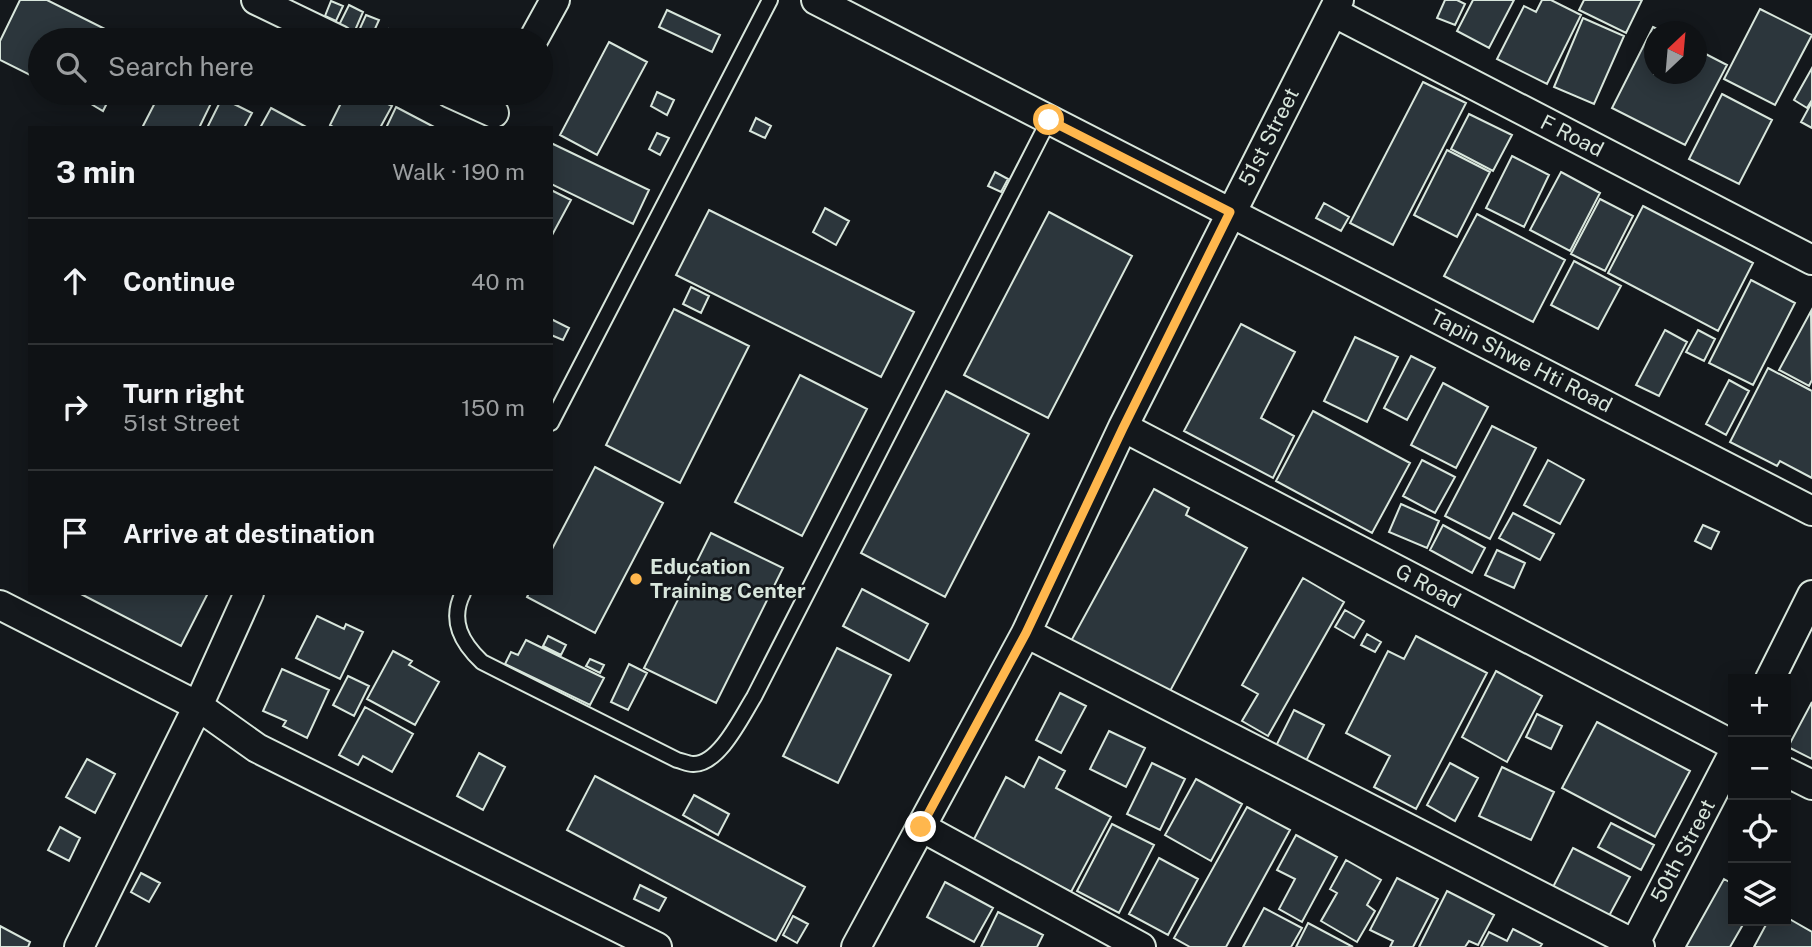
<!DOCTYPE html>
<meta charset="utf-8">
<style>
body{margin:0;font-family:"Public Sans",sans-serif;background:#181b1e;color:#f1f3f6}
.controls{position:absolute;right:21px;bottom:21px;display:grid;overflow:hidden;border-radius:0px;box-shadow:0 4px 18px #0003}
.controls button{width:63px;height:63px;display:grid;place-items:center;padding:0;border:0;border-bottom:2px solid #2f3234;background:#0f1215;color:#f1f3f6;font:35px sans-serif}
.compass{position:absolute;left:1644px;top:21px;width:63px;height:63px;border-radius:50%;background:#0f1215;box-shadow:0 4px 18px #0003;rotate:26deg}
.stop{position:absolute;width:21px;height:21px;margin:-16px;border:5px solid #ffb74d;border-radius:50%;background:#fff}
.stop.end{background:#ffb74d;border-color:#fff;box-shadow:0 2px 7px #0008}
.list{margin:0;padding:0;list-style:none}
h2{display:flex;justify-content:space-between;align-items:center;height:91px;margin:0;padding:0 28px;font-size:30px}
h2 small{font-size:23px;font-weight:400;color:#9b9ea0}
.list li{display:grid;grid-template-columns:46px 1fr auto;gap:21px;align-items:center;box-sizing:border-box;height:126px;padding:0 28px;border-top:2px solid #2f3234}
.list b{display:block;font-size:26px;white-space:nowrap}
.list p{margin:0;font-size:23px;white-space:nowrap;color:#9b9ea0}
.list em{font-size:23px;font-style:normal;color:#9b9ea0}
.icon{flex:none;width:38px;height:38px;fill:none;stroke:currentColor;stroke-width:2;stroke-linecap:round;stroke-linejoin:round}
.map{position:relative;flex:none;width:1812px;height:947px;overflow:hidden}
.search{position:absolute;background:#0f1215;box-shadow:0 4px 18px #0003;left:28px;top:28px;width:525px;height:77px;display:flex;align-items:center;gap:18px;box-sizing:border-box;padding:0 24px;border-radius:38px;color:#9b9ea0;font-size:26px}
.panel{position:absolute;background:#0f1215;box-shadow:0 4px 18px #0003;left:28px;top:126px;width:525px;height:469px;border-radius:0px}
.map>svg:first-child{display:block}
.building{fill:#2c363c;stroke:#d8e6dc;stroke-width:2}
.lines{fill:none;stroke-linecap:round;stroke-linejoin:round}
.lane-casing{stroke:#d8e6dc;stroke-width:18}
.street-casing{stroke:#d8e6dc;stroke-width:32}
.lane{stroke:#14181c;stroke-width:14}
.street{stroke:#14181c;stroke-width:28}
.route{stroke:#ffb74d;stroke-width:9}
.poi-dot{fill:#ffb74d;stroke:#14181c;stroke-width:2.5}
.labels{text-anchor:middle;stroke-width:5;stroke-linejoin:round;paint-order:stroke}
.street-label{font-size:21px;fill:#d8e6dc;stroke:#14181c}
.poi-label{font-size:21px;font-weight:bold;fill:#d8e6dc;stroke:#14181c;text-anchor:start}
</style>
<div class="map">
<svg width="1812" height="947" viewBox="0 0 1812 947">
<rect width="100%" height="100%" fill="#14181c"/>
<path class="building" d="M 20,0 L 47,0 L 119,36 L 117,40 L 40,40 L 40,80 L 0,60 L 0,41 Z
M 1445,0 L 1457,0 L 1465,4 L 1455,25 L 1437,18 Z
M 1473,0 L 1514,0 L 1489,48 L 1457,31 Z
M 1542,0 L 1551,0 L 1581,15 L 1547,84 L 1497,59 L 1524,6 L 1536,12 Z
M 1584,0 L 1642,0 L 1626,33 L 1579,10 Z
M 331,1 L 343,6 L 336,21 L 325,16 Z
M 349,5 L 363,12 L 353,35 L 338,27 Z
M 1760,9 L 1812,35 L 1775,105 L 1724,79 Z
M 667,10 L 720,35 L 712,52 L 659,27 Z
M 366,15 L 379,20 L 370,40 L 357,35 Z
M 1583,18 L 1624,36 L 1594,104 L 1554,87 Z
M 1653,27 L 1663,32 L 1654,32 L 1654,74 L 1696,74 L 1696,49 L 1727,65 L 1685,145 L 1612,108 Z
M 389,29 L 415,40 L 384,40 Z
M 609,42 L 647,62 L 597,155 L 560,135 Z
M 1812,68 L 1812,100 L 1807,108 L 1794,100 Z
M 1423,82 L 1466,103 L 1393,245 L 1350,223 Z
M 657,92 L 674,100 L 667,115 L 651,106 Z
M 97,93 L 112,93 L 103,111 L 91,104 Z
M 160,93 L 216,93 L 199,128 L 146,128 L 143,126 Z
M 346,93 L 366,93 L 392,106 L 380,128 L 335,128 L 330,125 Z
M 1722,94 L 1772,120 L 1739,184 L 1689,159 Z
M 222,98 L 252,113 L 244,128 L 207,128 Z
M 1812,102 L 1812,128 L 1801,122 Z
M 396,107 L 436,128 L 386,128 Z
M 271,108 L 308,128 L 260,128 Z
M 1469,114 L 1512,135 L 1493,171 L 1451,149 Z
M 756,118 L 771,126 L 765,138 L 750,131 Z
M 657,133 L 669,138 L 660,155 L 649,149 Z
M 551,143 L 649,190 L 633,224 L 551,184 Z
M 1447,150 L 1490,172 L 1457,237 L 1414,215 Z
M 1512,156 L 1549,175 L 1524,227 L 1486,208 Z
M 995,172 L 1008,179 L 1001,192 L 988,186 Z
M 1561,172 L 1600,193 L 1570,251 L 1530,230 Z
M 551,190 L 571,200 L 551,237 Z
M 1600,199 L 1633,216 L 1605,271 L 1571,254 Z
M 1324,203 L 1349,217 L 1341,231 L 1316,218 Z
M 1643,206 L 1753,263 L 1718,331 L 1608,273 Z
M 825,208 L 849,221 L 836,245 L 813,232 Z
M 709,210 L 914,312 L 881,377 L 676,275 Z
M 1049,212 L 1132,256 L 1048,418 L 964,375 Z
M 1477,214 L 1565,260 L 1533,322 L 1444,276 Z
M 1574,261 L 1621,286 L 1598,329 L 1551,305 Z
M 1751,280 L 1795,303 L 1753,385 L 1709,363 Z
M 691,287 L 709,296 L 701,313 L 683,304 Z
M 674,309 L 749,346 L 680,483 L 606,445 Z
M 1811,311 L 1812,380 L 1809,386 L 1779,370 Z
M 551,319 L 569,328 L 563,340 L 551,335 Z
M 1241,324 L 1295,352 L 1261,418 L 1294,436 L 1273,478 L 1184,431 Z
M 1665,330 L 1687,342 L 1659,396 L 1636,385 Z
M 1698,330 L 1715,339 L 1704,361 L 1686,352 Z
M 1355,337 L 1398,357 L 1367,422 L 1324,401 Z
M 1411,356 L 1435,368 L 1407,420 L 1384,408 Z
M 1768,368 L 1812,391 L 1812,478 L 1780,461 L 1777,466 L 1730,442 Z
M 800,375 L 867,409 L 802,536 L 735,502 Z
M 1729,380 L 1749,391 L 1726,435 L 1706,424 Z
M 1443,383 L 1488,407 L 1456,468 L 1411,445 Z
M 946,391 L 1029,434 L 945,597 L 861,553 Z
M 1313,411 L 1410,463 L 1372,533 L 1276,481 Z
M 1492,426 L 1536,448 L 1490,539 L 1445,516 Z
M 1422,460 L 1455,477 L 1435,513 L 1403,496 Z
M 1548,460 L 1584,480 L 1560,524 L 1524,505 Z
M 595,467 L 663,503 L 595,633 L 527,597 L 529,593 L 551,593 L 551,551 Z
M 1154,489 L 1189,508 L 1186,515 L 1247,548 L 1169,693 L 1071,641 Z
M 1401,504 L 1439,521 L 1427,548 L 1389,532 Z
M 1513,513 L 1554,534 L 1540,560 L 1499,538 Z
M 1443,525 L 1485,548 L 1472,573 L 1430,550 Z
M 1703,525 L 1719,532 L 1711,549 L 1695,541 Z
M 711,533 L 783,568 L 716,703 L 644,668 Z
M 1497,550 L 1525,563 L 1514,588 L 1485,575 Z
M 1303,578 L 1344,602 L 1268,736 L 1242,721 L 1258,694 L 1242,685 Z
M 862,589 L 928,624 L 909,661 L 843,626 Z
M 79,593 L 208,593 L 181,646 Z
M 1345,610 L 1364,621 L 1354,638 L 1335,627 Z
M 317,616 L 344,629 L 346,624 L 363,632 L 340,679 L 296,658 Z
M 1367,634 L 1381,642 L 1375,652 L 1361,645 Z
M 548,636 L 566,645 L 561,655 L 543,646 Z
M 1416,636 L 1487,673 L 1416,809 L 1374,787 L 1390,756 L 1346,733 L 1388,651 L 1404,659 Z
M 526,640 L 604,678 L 590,705 L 505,664 L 511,652 L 518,655 Z
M 837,648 L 891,675 L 838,783 L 783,756 Z
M 393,651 L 412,661 L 409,665 L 439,682 L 415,725 L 367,699 Z
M 590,659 L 604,665 L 600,673 L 586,666 Z
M 629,664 L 647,673 L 628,710 L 611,702 Z
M 282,669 L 329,690 L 307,738 L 283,726 L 286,721 L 263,711 Z
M 1496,671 L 1542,696 L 1507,762 L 1462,737 Z
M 348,676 L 369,686 L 354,716 L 333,705 Z
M 1060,693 L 1086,706 L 1061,753 L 1036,740 Z
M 1812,702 L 1812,759 L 1788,747 Z
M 365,707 L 413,734 L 392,772 L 363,756 L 358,765 L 339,755 Z
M 1294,710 L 1324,725 L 1306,761 L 1276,746 Z
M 1537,714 L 1562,726 L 1551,749 L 1526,737 Z
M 1597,722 L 1690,771 L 1655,837 L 1562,788 Z
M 1109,731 L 1145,748 L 1126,787 L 1090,769 Z
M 479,753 L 505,767 L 483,810 L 457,796 Z
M 1039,757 L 1065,771 L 1056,788 L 1111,817 L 1071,892 L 973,841 L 1006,777 L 1024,787 Z
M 87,759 L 115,774 L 95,813 L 66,797 Z
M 1152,763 L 1185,779 L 1160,830 L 1127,814 Z
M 1450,763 L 1478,778 L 1455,821 L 1427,805 Z
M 1502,767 L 1554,792 L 1531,840 L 1479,816 Z
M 595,776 L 805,887 L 776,941 L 567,830 Z
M 1196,779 L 1242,804 L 1211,861 L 1165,835 Z
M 694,795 L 729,814 L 718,835 L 683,815 Z
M 1247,807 L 1290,830 L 1226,947 L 1190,947 L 1174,938 Z
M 1611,823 L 1654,845 L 1641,870 L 1598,847 Z
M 1112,824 L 1154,845 L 1119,913 L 1077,891 Z
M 60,827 L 80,838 L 69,861 L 48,850 Z
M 1296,835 L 1337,857 L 1302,922 L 1279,909 L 1295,879 L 1277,870 Z
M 1573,848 L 1630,877 L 1609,916 L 1553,887 Z
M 1159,858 L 1198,879 L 1168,935 L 1129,914 Z
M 1346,860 L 1381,880 L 1367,905 L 1375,911 L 1357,942 L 1321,921 L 1337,893 L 1330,889 Z
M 141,873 L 160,883 L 149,902 L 131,892 Z
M 1397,878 L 1438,899 L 1413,947 L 1390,947 L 1393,941 L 1370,930 Z
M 1724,879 L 1733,884 L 1733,921 L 1745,921 L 1730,947 L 1686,947 Z
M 945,882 L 993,908 L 974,942 L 927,917 Z
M 640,885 L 666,898 L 659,911 L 634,899 Z
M 1447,891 L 1494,915 L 1478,945 L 1469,941 L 1465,947 L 1419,947 Z
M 1264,908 L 1302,928 L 1291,947 L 1243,947 Z
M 998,912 L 1043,935 L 1037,947 L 981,947 Z
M 793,916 L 808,924 L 797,943 L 783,935 Z
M 1786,917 L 1812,932 L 1812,947 L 1754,947 L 1768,921 L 1786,921 Z
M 1308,923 L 1353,947 L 1296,947 Z
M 0,926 L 30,942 L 28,947 L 0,947 Z
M 1513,929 L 1542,944 L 1540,947 L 1481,947 L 1489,932 L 1507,941 Z"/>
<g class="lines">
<g class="lane-casing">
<path id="lane" d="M 551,423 L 770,0
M 463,593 C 449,621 462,643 482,662 L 677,760 C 682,761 688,764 693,764 C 719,765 742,716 754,697 L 1049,120"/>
</g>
<g class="street-casing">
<path id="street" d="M 256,0 L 339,40
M 816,0 L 1812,511
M 1333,12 L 1812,260
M 533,40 L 555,0
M 450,93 L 494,113
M 1123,427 L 1733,745
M 249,593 L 198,706 L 257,748 L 657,947
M 0,605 L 198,706 L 79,947
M 1026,633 L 1640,947
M 1770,679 L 1812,595
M 1786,772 L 1812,785
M 921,827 L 1141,947
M 856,947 L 1026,633 L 1123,427 L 1339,0
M 1633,947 L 1733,754"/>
</g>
<use href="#lane" class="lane"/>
<use href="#street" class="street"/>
</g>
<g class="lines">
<path class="route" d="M 921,827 L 1026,633 L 1123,428 L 1230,212 L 1049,120"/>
</g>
<circle class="poi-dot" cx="636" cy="579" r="7"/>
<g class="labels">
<g class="street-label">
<text transform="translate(1572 136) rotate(27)" y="7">F Road</text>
<text transform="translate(1269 137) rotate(-63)" y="7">51st Street</text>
<text transform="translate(1521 361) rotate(27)" y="7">Tapin Shwe Hti Road</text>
<text transform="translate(1428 586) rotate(28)" y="7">G Road</text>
<text transform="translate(1683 851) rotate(-62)" y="7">50th Street</text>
</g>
<g class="poi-label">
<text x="650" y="574">Education<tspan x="650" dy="24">Training Center</tspan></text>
</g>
</g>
</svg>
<div class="controls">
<button>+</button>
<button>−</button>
<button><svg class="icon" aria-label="locate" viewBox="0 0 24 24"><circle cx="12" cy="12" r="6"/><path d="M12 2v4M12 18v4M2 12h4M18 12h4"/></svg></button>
<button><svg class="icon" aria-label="layers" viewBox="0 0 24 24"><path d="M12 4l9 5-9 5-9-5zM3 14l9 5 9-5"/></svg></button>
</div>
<svg class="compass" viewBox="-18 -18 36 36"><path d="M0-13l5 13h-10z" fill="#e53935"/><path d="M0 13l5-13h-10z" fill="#9b9ea0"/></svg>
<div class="stop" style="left:1049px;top:120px"></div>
<div class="stop end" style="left:921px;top:827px"></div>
<div class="search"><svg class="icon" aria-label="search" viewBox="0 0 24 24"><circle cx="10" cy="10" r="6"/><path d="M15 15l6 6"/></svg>Search here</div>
<section class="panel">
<h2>3 min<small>Walk · 190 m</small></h2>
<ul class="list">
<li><svg class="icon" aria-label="ahead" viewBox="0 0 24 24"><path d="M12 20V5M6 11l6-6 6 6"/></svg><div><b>Continue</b></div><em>40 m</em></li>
<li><svg class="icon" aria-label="right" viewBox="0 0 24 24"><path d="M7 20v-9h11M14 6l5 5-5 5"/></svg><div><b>Turn right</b><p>51st Street</p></div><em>150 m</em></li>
<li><svg class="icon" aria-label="arrive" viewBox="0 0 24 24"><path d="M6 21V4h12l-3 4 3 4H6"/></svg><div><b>Arrive at destination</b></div></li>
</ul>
</section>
</div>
